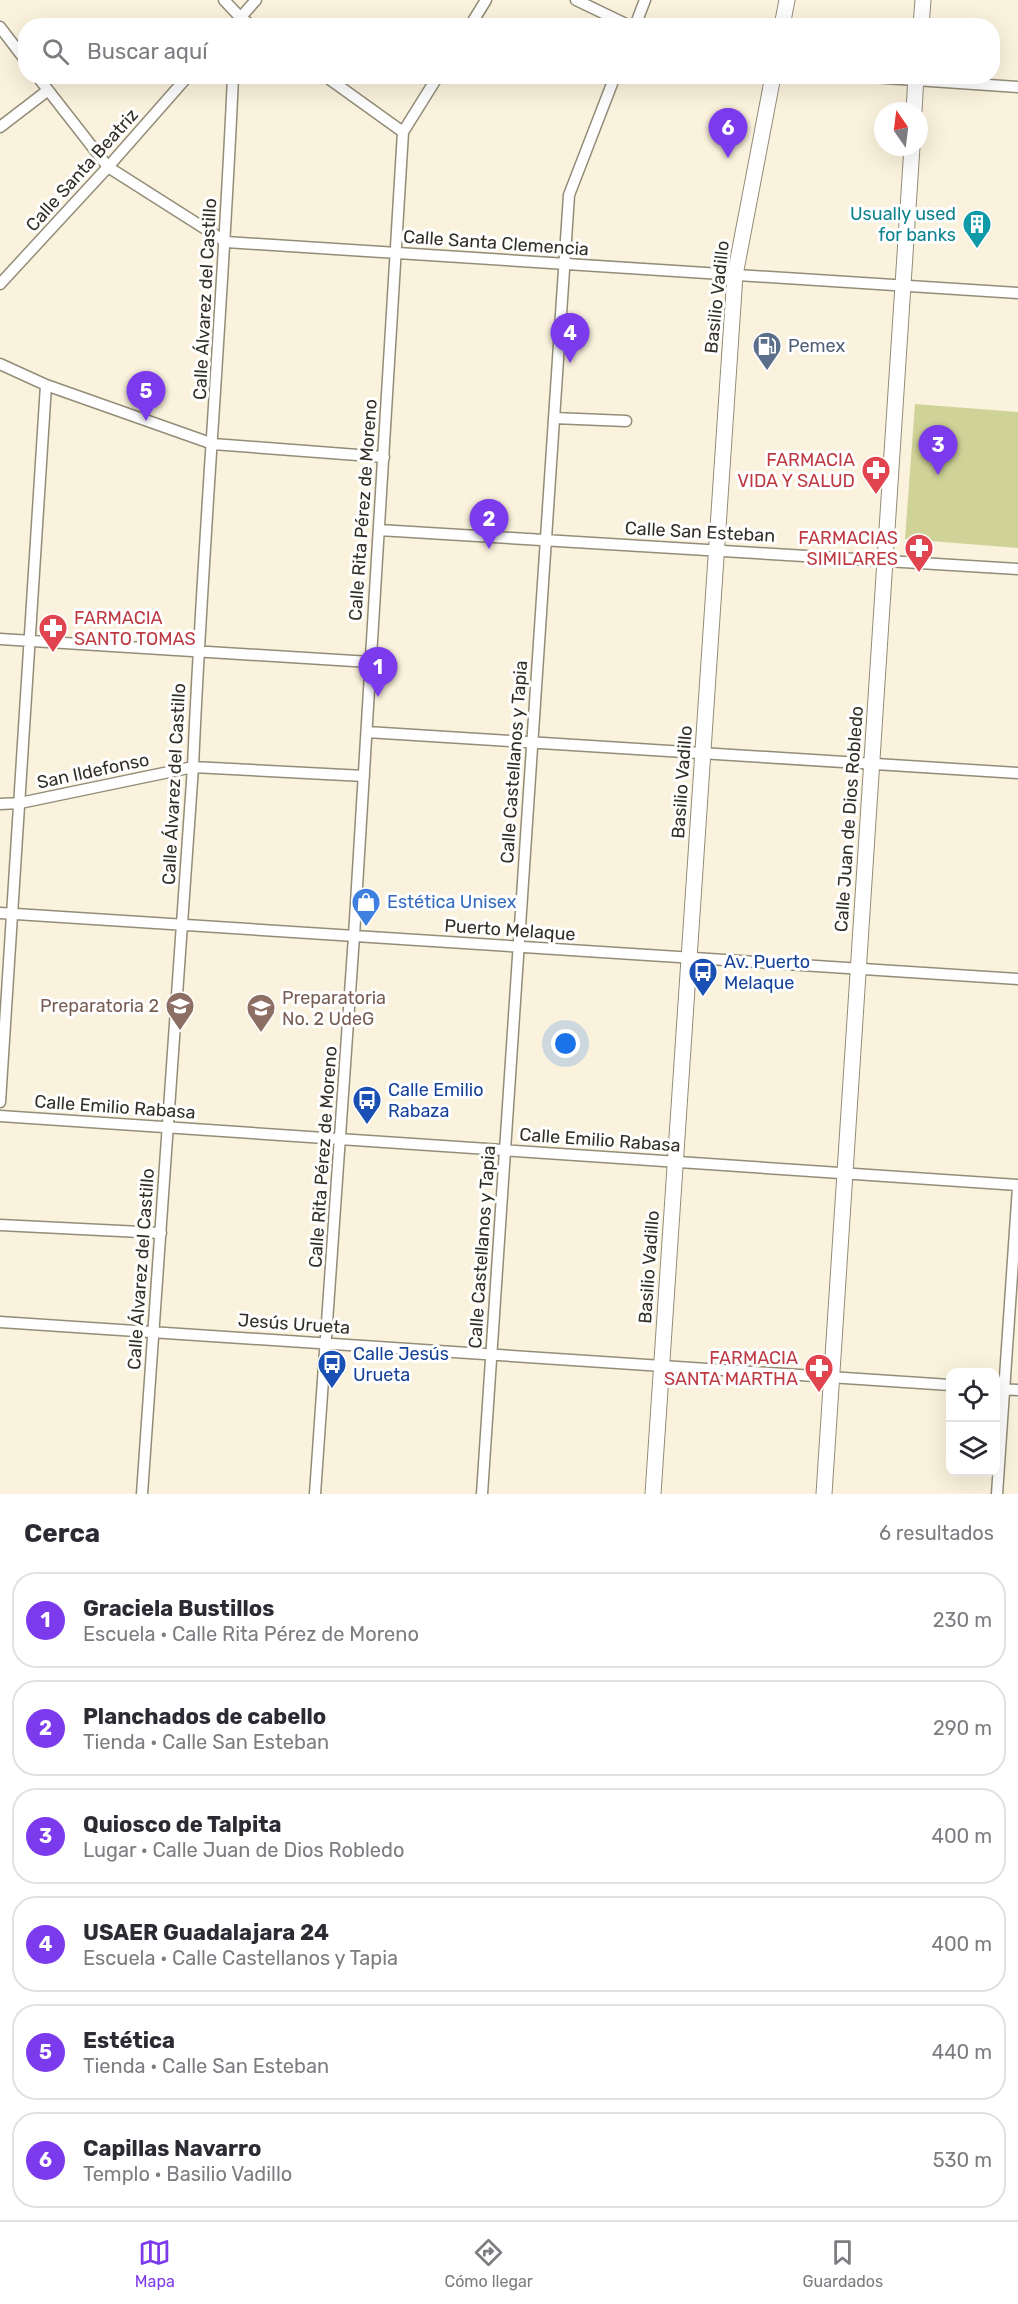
<!DOCTYPE html>
<html lang="es">
<meta charset="utf-8">
<style>
body{margin:0;font-family:Rubik,sans-serif;background:#f7f7f7;color:#2b2b33}
.controls{position:absolute;right:18px;bottom:18px;display:grid;overflow:hidden;border-radius:12px;box-shadow:0 6px 24px #0002}
.controls button{width:54px;height:54px;display:grid;place-items:center;padding:0;border:0;border-bottom:2px solid #e1e1e2;background:#fff;color:#2b2b33;font:30px sans-serif}
.compass{position:absolute;left:874px;top:102px;width:54px;height:54px;border-radius:50%;background:#fff;box-shadow:0 6px 24px #0002;rotate:346deg}
.you{position:absolute;left:566px;top:1044px;width:21px;height:21px;margin:-15px;border:4px solid #fff;border-radius:50%;background:#1a73e8;box-shadow:0 0 0 9px #1a73e833}
.badge{display:grid;place-items:center;width:39px;height:39px;border-radius:50%;background:#7c3aed;color:#fff;font-size:20px;font-weight:700}
.pin{position:absolute;translate:-50% -50px;filter:drop-shadow(0 2px 3px #0008)}
.pin::after{content:'';position:absolute;top:32px;width:21px;height:18px;background:inherit;clip-path:polygon(0 0,100% 0,50% 100%)}
.list{margin:0;padding:0;list-style:none}
h2{display:flex;justify-content:space-between;align-items:center;height:78px;margin:0;padding:0 24px;font-size:26px}
h2 small{font-size:20px;font-weight:400;color:#7c7c81}
.list li{display:grid;grid-template-columns:39px 1fr auto;gap:18px;align-items:center;box-sizing:border-box;height:96px;margin:0 12px 12px;padding:0 12px;border:2px solid #e1e1e2;border-radius:24px}
.list b{display:block;font-size:22px;white-space:nowrap}
.list p{margin:0;font-size:20px;white-space:nowrap;color:#7c7c81}
.list em{font-size:20px;font-style:normal;color:#7c7c81}
.icon{flex:none;width:33px;height:33px;fill:none;stroke:currentColor;stroke-width:2;stroke-linecap:round;stroke-linejoin:round}
.map{position:relative;flex:none;width:1018px;height:1494px;overflow:hidden}
.search{position:absolute;background:#fff;box-shadow:0 6px 24px #0002;left:18px;right:18px;top:18px;height:66px;display:flex;align-items:center;gap:15px;box-sizing:border-box;padding:0 21px;border-radius:24px;color:#7c7c81;font-size:22px}
.sheet{height:726px;background:#fff}
nav{display:flex;justify-content:space-around;align-items:center;box-sizing:border-box;height:84px;border-top:2px solid #e1e1e2;background:#fff;font-size:16px;color:#7c7c81}
nav a{display:grid;justify-items:center;gap:3px}
nav .on{color:#7c3aed}
.map>svg:first-child{display:block}
.green{fill:#cfd398}
.lines{fill:none;stroke-linecap:round;stroke-linejoin:round}
.street-casing{stroke:#938c78;stroke-width:13}
.secondary-casing{stroke:#938c78;stroke-width:17}
.street{stroke:#fff;stroke-width:10}
.secondary{stroke:#fff;stroke-width:15}
.labels{text-anchor:middle;stroke-width:6;stroke-linejoin:round;paint-order:stroke}
.street-label{font-size:18px;fill:#322f27;stroke:#fff}
.culture-label{font-size:18px;fill:#0d838f;stroke:#fff;text-anchor:end}
.service-label{font-size:18px;fill:#4e5e75;stroke:#fff;text-anchor:start}
.health-label{font-size:18px;fill:#be3a42;stroke:#fff;text-anchor:end}
.shop-label{font-size:18px;fill:#366cbe;stroke:#fff;text-anchor:start}
.transit-label{font-size:18px;fill:#164399;stroke:#fff;text-anchor:start}
.education-label{font-size:18px;fill:#785e54;stroke:#fff;text-anchor:start}
</style>
<div class="map">
<svg width="1018" height="1494" viewBox="0 0 1018 1494">
<rect width="100%" height="100%" fill="#fbf2dd"/>
<path class="green" d="M 915,404 L 1018,412 L 1018,548 L 905,539 Z"/>
<g class="lines">
<g class="street-casing">
<path id="street" d="M 224,0 L 240,17 L 252,26
M 576,0 L 630,26
M 233,26 L 256,0
M 470,26 L 486,0
M 635,26 L 645,0
M 0,27 L 26,61
M 37,76 L 108,167 L 226,242 L 1018,293
M 325,76 L 403,132
M 857,76 L 1018,87
M 0,127 L 47,91
M 0,284 L 108,167 L 188,76
M 0,364 L 46,385 L 213,444 L 384,457
M 554,418 L 626,421
M 379,530 L 1018,569
M 0,639 L 370,662
M 367,732 L 1018,773
M 0,804 L 20,803 L 193,767 L 364,776
M 0,913 L 1018,979
M 0,1102 L 46,385
M 0,1116 L 1018,1185
M 0,1225 L 161,1233
M 0,1322 L 950,1385
M 996,1389 L 1018,1390
M 142,1494 L 193,767 C 203,536 223,307 233,76
M 315,1494 L 354,936 L 403,132 L 438,76
M 482,1494 L 569,195 L 615,76
M 997,1494 L 1018,1187"/>
</g>
<g class="secondary-casing">
<path id="secondary" d="M 782,26 L 787,0
M 921,26 L 923,0
M 914,111 L 916,76
M 653,1494 L 735,275 L 773,76
M 824,1494 L 912,147"/>
</g>
<use href="#street" class="street"/>
<use href="#secondary" class="secondary"/>
</g>
<defs>
<g id="building-pin" transform="scale(1.5)"><path d="M0 17L-7.5 6A9.5 9.5 0 1 1 7.5 6Z" fill="#0f9aa8" stroke="#fff"/><path d="M-4-6H4V6H1V3H-1V6H-4ZM-2.5-4.3h1.7v1.8h-1.7ZM.8-4.3h1.7v1.8H.8ZM-2.5-1h1.7V.8h-1.7ZM.8-1h1.7V.8H.8Z" fill="#fff"/></g>
<g id="fuel-pin" transform="scale(1.5)"><path d="M0 17L-7.5 6A9.5 9.5 0 1 1 7.5 6Z" fill="#5c6f8a" stroke="#fff"/><path d="M-5.5-6h7V0h2V4h1.3V-2.5L3-4.5l.8-.8L6-3V5H2.5V1h-1V6h-7ZM-4.2-4.7v3.2H.2V-4.7Z" fill="#fff"/></g>
<g id="pharmacy-pin" transform="scale(1.5)"><path d="M0 17L-7.5 6A9.5 9.5 0 1 1 7.5 6Z" fill="#e0444e" stroke="#fff"/><path d="M-2-6h4v4h4v4h-4v4h-4v-4h-4v-4h4Z" fill="#fff"/></g>
<g id="shop-pin" transform="scale(1.5)"><path d="M0 17L-7.5 6A9.5 9.5 0 1 1 7.5 6Z" fill="#3f7fe0" stroke="#fff"/><path d="M-5-2.5h2.3a2.7 3.5 0 0 1 5.4 0H5L5.5 6h-11ZM-1.5-2.5h3a1.5 2.3 0 0 0-3 0Z" fill="#fff"/></g>
<g id="bus-pin" transform="scale(1.5)"><path d="M0 17L-7.5 6A9.5 9.5 0 1 1 7.5 6Z" fill="#1a4fb4" stroke="#fff"/><path d="M-5-6H5V4H4V6H2V4H-2V6H-4V4H-5ZM-3.5-4V0h7V-4ZM-3.5 1.2v1.5H-2V1.2ZM2 1.2v1.5H3.5V1.2Z" fill="#fff"/></g>
<g id="university-pin" transform="scale(1.5)"><path d="M0 17L-7.5 6A9.5 9.5 0 1 1 7.5 6Z" fill="#8d6e63" stroke="#fff"/><path d="M0-5L7-2L0 1L-7-2ZM-4 1L0 2.5L4 1V4Q0 6-4 4Z" fill="#fff"/></g>
</defs>
<g fill-rule="evenodd">
<use href="#building-pin" x="977" y="224"/>
<use href="#fuel-pin" x="767" y="346"/>
<use href="#pharmacy-pin" x="876" y="470"/>
<use href="#pharmacy-pin" x="919" y="548"/>
<use href="#pharmacy-pin" x="53" y="628"/>
<use href="#shop-pin" x="366" y="902"/>
<use href="#bus-pin" x="703" y="972"/>
<use href="#university-pin" x="180" y="1006"/>
<use href="#university-pin" x="261" y="1008"/>
<use href="#bus-pin" x="367" y="1100"/>
<use href="#bus-pin" x="332" y="1364"/>
<use href="#pharmacy-pin" x="819" y="1368"/>
</g>
<g class="labels">
<g class="street-label">
<text transform="translate(82 170) rotate(-48)" y="6">Calle Santa Beatriz</text>
<text transform="translate(496 243) rotate(4)" y="6">Calle Santa Clemencia</text>
<text transform="translate(717 297) rotate(-84)" y="6">Basilio Vadillo</text>
<text transform="translate(205 299) rotate(-87)" y="6">Calle Álvarez del Castillo</text>
<text transform="translate(363 510) rotate(-86)" y="6">Calle Rita Pérez de Moreno</text>
<text transform="translate(700 532) rotate(3)" y="6">Calle San Esteban</text>
<text transform="translate(514 762) rotate(-86)" y="6">Calle Castellanos y Tapia</text>
<text transform="translate(93 771) rotate(-12)" y="6">San Ildefonso</text>
<text transform="translate(682 782) rotate(-86)" y="6">Basilio Vadillo</text>
<text transform="translate(174 784) rotate(-87)" y="6">Calle Álvarez del Castillo</text>
<text transform="translate(849 819) rotate(-86)" y="6">Calle Juan de Dios Robledo</text>
<text transform="translate(510 930) rotate(4)" y="6">Puerto Melaque</text>
<text transform="translate(115 1107) rotate(4)" y="6">Calle Emilio Rabasa</text>
<text transform="translate(600 1140) rotate(4)" y="6">Calle Emilio Rabasa</text>
<text transform="translate(323 1157) rotate(-86)" y="6">Calle Rita Pérez de Moreno</text>
<text transform="translate(482 1247) rotate(-86)" y="6">Calle Castellanos y Tapia</text>
<text transform="translate(649 1267) rotate(-86)" y="6">Basilio Vadillo</text>
<text transform="translate(141 1269) rotate(-86)" y="6">Calle Álvarez del Castillo</text>
<text transform="translate(294 1324) rotate(4)" y="6">Jesús Urueta</text>
</g>
<g class="culture-label">
<text x="956" y="220">Usually used<tspan x="956" dy="21">for banks</tspan></text>
</g>
<g class="service-label">
<text x="788" y="352">Pemex</text>
</g>
<g class="health-label">
<text x="855" y="466">FARMACIA<tspan x="855" dy="21">VIDA Y SALUD</tspan></text>
<text x="898" y="544">FARMACIAS<tspan x="898" dy="21">SIMILARES</tspan></text>
<text x="74" y="624" text-anchor="start">FARMACIA<tspan x="74" dy="21">SANTO TOMAS</tspan></text>
<text x="798" y="1364">FARMACIA<tspan x="798" dy="21">SANTA MARTHA</tspan></text>
</g>
<g class="shop-label">
<text x="387" y="908">Estética Unisex</text>
</g>
<g class="transit-label">
<text x="724" y="968">Av. Puerto<tspan x="724" dy="21">Melaque</tspan></text>
<text x="388" y="1096">Calle Emilio<tspan x="388" dy="21">Rabaza</tspan></text>
<text x="353" y="1360">Calle Jesús<tspan x="353" dy="21">Urueta</tspan></text>
</g>
<g class="education-label">
<text x="282" y="1004">Preparatoria<tspan x="282" dy="21">No. 2 UdeG</tspan></text>
<text x="159" y="1012" text-anchor="end">Preparatoria 2</text>
</g>
</g>
</svg>
<div class="controls">
<button><svg class="icon" aria-label="locate" viewBox="0 0 24 24"><circle cx="12" cy="12" r="6"/><path d="M12 2v4M12 18v4M2 12h4M18 12h4"/></svg></button>
<button><svg class="icon" aria-label="layers" viewBox="0 0 24 24"><path d="M12 4l9 5-9 5-9-5zM3 14l9 5 9-5"/></svg></button>
</div>
<svg class="compass" viewBox="-18 -18 36 36"><path d="M0-13l5 13h-10z" fill="#e53935"/><path d="M0 13l5-13h-10z" fill="#7c7c81"/></svg>
<div class="you"></div>
<div class="pin badge" style="left:378px;top:697px">1</div>
<div class="pin badge" style="left:489px;top:549px">2</div>
<div class="pin badge" style="left:938px;top:475px">3</div>
<div class="pin badge" style="left:570px;top:363px">4</div>
<div class="pin badge" style="left:146px;top:421px">5</div>
<div class="pin badge" style="left:728px;top:158px">6</div>
<div class="search"><svg class="icon" aria-label="search" viewBox="0 0 24 24"><circle cx="10" cy="10" r="6"/><path d="M15 15l6 6"/></svg>Buscar aquí</div>
</div>
<section class="sheet">
<h2>Cerca<small>6 resultados</small></h2>
<ul class="list">
<li><span class="badge">1</span><div><b>Graciela Bustillos</b><p>Escuela · Calle Rita Pérez de Moreno</p></div><em>230 m</em></li>
<li><span class="badge">2</span><div><b>Planchados de cabello</b><p>Tienda · Calle San Esteban</p></div><em>290 m</em></li>
<li><span class="badge">3</span><div><b>Quiosco de Talpita</b><p>Lugar · Calle Juan de Dios Robledo</p></div><em>400 m</em></li>
<li><span class="badge">4</span><div><b>USAER Guadalajara 24</b><p>Escuela · Calle Castellanos y Tapia</p></div><em>400 m</em></li>
<li><span class="badge">5</span><div><b>Estética</b><p>Tienda · Calle San Esteban</p></div><em>440 m</em></li>
<li><span class="badge">6</span><div><b>Capillas Navarro</b><p>Templo · Basilio Vadillo</p></div><em>530 m</em></li>
</ul>
</section>
<nav>
<a class="on"><svg class="icon" aria-label="map" viewBox="0 0 24 24"><path d="M3 6l6-2 6 2 6-2v14l-6 2-6-2-6 2zM9 4v14M15 6v14"/></svg>Mapa</a>
<a><svg class="icon" aria-label="directions" viewBox="0 0 24 24"><path d="M12 3l9 9-9 9-9-9zM9 14v-3h6M13 9l2 2-2 2"/></svg>Cómo llegar</a>
<a><svg class="icon" aria-label="saved" viewBox="0 0 24 24"><path d="M7 4h10v16l-5-4-5 4z"/></svg>Guardados</a>
</nav>
